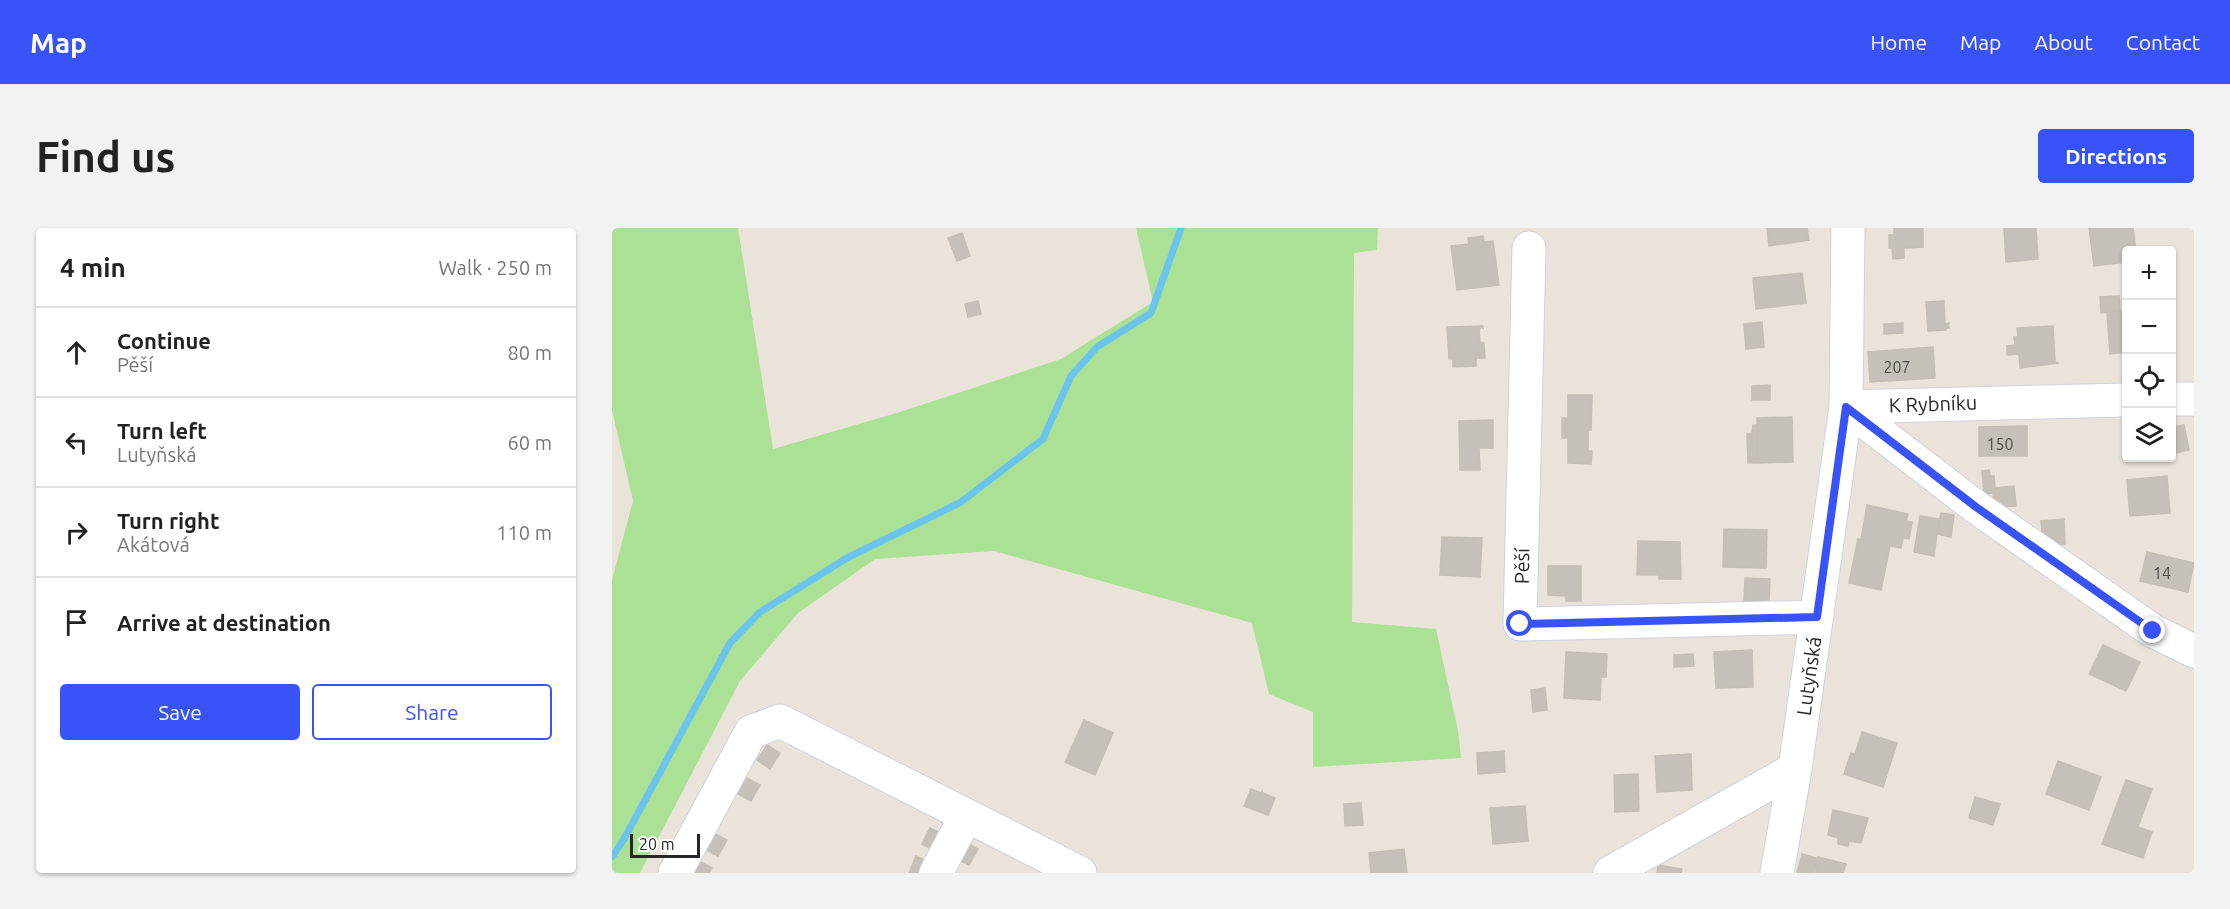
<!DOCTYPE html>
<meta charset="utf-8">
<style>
body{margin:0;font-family:Ubuntu,sans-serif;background:#f2f2f2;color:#222}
.controls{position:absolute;right:18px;top:18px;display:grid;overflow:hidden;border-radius:6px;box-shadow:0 2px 4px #0004}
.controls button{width:54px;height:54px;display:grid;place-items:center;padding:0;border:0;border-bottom:2px solid #e0e0e0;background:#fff;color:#222;font:30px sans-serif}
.scale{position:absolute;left:18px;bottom:15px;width:70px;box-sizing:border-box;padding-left:6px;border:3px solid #272727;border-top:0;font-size:16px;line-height:21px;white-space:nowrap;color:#272727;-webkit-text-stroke:4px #fff;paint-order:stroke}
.stop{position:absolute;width:18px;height:18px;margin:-14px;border:4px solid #3853f7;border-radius:50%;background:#fff}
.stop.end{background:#3853f7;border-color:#fff;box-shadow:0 2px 6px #0008}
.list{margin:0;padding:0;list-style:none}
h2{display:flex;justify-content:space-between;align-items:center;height:78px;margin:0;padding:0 24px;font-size:26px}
h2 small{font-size:20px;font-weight:400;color:#767676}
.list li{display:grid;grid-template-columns:39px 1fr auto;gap:18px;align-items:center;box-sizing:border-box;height:90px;padding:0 24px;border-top:2px solid #e0e0e0}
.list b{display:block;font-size:22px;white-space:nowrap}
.list p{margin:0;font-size:20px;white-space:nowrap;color:#767676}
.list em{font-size:20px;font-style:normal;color:#767676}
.actions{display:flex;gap:12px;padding:18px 24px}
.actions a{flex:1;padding:14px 0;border:2px solid #3853f7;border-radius:6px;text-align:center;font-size:21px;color:#3853f7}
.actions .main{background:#3853f7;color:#fff}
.icon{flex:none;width:33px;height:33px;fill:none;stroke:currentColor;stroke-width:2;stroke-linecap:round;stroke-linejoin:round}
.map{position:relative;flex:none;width:1582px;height:645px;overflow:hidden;border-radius:6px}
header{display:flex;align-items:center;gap:36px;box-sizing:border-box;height:84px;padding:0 30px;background:#3853f7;color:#fff}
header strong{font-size:28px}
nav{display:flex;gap:33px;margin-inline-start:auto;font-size:21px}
.intro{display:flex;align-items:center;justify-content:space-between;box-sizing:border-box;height:144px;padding:0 36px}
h1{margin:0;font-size:42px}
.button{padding:15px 27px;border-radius:6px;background:#3853f7;color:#fff;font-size:21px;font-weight:700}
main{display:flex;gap:36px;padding:0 36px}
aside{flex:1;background:#fff;border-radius:6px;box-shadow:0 2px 4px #0004}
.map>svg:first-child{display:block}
.green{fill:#abe195}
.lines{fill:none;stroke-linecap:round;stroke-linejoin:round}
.stream{stroke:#6bc4ec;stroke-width:7}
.building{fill:#c5c0b8;stroke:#c5bfb3;stroke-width:1.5}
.minor-casing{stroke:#ced1e1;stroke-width:35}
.minor{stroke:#fff;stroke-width:33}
.route{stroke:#3853f7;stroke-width:8}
.labels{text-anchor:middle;stroke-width:4.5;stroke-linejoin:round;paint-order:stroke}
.number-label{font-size:16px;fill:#4e4d4b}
.street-label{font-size:20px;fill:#272727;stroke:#fff}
</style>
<header>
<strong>Map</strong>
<nav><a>Home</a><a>Map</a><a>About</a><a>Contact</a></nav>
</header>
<div class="intro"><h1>Find us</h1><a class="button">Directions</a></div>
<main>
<aside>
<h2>4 min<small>Walk · 250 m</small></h2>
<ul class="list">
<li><svg class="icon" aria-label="ahead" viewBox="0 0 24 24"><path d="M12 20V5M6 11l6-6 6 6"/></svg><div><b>Continue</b><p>Pěší</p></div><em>80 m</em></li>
<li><svg class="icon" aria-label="left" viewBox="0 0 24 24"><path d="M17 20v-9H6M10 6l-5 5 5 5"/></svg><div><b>Turn left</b><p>Lutyňská</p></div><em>60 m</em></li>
<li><svg class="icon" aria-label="right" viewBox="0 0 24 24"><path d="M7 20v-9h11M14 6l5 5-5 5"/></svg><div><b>Turn right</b><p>Akátová</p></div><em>110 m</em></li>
<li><svg class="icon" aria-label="arrive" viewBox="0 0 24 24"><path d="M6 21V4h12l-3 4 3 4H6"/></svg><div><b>Arrive at destination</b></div></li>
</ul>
<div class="actions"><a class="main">Save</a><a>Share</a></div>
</aside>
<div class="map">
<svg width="1582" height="645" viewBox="0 0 1582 645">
<rect width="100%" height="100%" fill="#eae3d9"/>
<path class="green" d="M 0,0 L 126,0 L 161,221 L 288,184 L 449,131 L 541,74 L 524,0 L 766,0 L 765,22 L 742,25 L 740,394 L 824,401 L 846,503 L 849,530 L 701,539 L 701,484 L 657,466 L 640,395 L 382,323 L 263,331 L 186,385 L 128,453 L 28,645 L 0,645 L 0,352 L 21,273 L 0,182 Z"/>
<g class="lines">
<path class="stream" d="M 0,629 L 12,611 L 118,415 L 148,384 L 235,330 L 349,274 L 431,211 L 459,148 L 485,119 L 539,85 L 569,0"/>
</g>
<path class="building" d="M 1155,0 L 1195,0 L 1197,12 L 1157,18 Z
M 1282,0 L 1311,0 L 1311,19 L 1292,20 L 1292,30 L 1281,31 L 1280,20 L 1277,20 L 1277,7 L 1282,7 Z
M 1392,0 L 1424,0 L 1426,31 L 1394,34 Z
M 1477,0 L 1521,0 L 1524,22 L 1514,22 L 1514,34 L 1482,38 Z
M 350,5 L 358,28 L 345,33 L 336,10 Z
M 871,8 L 872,14 L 881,13 L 887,57 L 845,62 L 839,18 L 857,16 L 856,10 Z
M 1190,45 L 1194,75 L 1144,81 L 1141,50 Z
M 1507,68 L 1508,83 L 1489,85 L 1488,69 Z
M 366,73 L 369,86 L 356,89 L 353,76 Z
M 1332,73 L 1333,96 L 1337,95 L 1337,100 L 1334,100 L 1334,102 L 1316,103 L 1314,74 Z
M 1508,83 L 1514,83 L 1514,124 L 1498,126 L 1495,84 Z
M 1150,94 L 1152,119 L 1134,121 L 1132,96 Z
M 1291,95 L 1291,105 L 1272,106 L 1272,96 Z
M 870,98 L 867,102 L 868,114 L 872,115 L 873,130 L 864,130 L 864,138 L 841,139 L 841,131 L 837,131 L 835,99 L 871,98 L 871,101 Z
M 1441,98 L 1443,134 L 1447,135 L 1408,140 L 1407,126 L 1395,127 L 1395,118 L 1403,117 L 1402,109 L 1406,109 L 1405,100 Z
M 1321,119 L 1323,150 L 1258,154 L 1256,124 Z
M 1158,157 L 1158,172 L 1140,172 L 1140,158 Z
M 956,167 L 980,167 L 979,202 L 976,202 L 976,223 L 980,223 L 979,236 L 956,235 L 956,210 L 950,210 L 950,190 L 956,190 Z
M 1180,189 L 1181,234 L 1146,235 L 1145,190 Z
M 881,192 L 881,220 L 867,220 L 868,242 L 848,242 L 847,193 Z
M 1141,197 L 1145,197 L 1146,235 L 1136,235 L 1135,206 L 1140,205 Z
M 1572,197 L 1577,222 L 1563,225 L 1560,199 Z
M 1415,198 L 1415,228 L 1367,228 L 1367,199 Z
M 1377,242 L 1378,248 L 1382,248 L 1383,260 L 1402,258 L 1404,278 L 1382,279 L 1381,265 L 1372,266 L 1370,243 Z
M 1555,248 L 1558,285 L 1518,288 L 1515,252 Z
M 1255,277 L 1296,286 L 1294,293 L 1300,294 L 1297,311 L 1291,310 L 1289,320 L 1278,318 L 1269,362 L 1237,355 L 1246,311 L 1249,312 Z
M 1329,285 L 1342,287 L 1339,309 L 1325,306 Z
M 1308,288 L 1327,291 L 1322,328 L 1302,324 Z
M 1452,291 L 1453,316 L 1431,317 L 1429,293 Z
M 1112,301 L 1155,302 L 1154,340 L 1111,339 Z
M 830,309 L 870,310 L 868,349 L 828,347 Z
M 1026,313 L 1068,314 L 1069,351 L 1047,351 L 1047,347 L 1025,347 Z
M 1535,324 L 1582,335 L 1576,364 L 1528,353 Z
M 936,338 L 969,338 L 969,373 L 954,373 L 954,368 L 936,367 Z
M 1133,350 L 1158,351 L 1157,375 L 1132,374 Z
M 1491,417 L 1528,434 L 1514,463 L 1477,446 Z
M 1140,422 L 1141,459 L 1104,460 L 1102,424 Z
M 954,424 L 995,426 L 994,449 L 989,449 L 988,472 L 952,470 Z
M 1081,426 L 1082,438 L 1062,439 L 1062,427 Z
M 933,460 L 935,482 L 921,484 L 919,462 Z
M 472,492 L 501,505 L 483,547 L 453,534 Z
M 1250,504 L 1285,515 L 1271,559 L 1232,546 L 1239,525 L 1243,526 Z
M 155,517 L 168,525 L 158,541 L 145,532 Z
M 892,523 L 893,544 L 866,546 L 865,525 Z
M 1079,526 L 1080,562 L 1045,564 L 1043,528 Z
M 1446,533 L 1489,549 L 1477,582 L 1434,566 Z
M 1026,546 L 1027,583 L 1003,584 L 1002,547 Z
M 129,547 L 148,557 L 139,573 L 119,562 Z
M 1514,552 L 1540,561 L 1526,599 L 1540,604 L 1531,630 L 1490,616 Z
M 639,561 L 649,565 L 650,563 L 651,565 L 663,570 L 656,587 L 632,578 Z
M 1363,569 L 1388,576 L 1381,597 L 1357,590 Z
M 749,575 L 751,597 L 733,598 L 732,576 Z
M 913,578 L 916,613 L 881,616 L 878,580 Z
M 1221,582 L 1256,590 L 1249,615 L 1237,613 L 1236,618 L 1226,616 L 1226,610 L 1216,607 Z
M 318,600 L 329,605 L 321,622 L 310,616 Z
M 101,605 L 115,612 L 106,628 L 92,621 Z
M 357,616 L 366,621 L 357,637 L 347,632 Z
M 792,621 L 795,645 L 759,645 L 757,625 Z
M 1190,626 L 1205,630 L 1201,645 L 1185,645 Z
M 304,628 L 315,633 L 309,645 L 297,645 Z
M 1206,629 L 1234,636 L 1231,645 L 1203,645 Z
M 87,633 L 100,640 L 97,645 L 80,645 Z
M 1046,637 L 1070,641 L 1069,645 L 1045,645 Z"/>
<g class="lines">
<g class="minor-casing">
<path id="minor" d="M 917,20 L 908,396 L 1205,389
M 1560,171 L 1582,171
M 1234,179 L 1364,279 L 1541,403 L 1582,423
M 1234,179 L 1514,172
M 63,645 L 139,504 L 168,493 L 468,645
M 324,645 L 354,588
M 998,645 L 1183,541
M 1165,645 L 1183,541 L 1234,179 L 1236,0"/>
</g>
<use href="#minor" class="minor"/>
</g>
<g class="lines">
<path class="route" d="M 908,396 L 1205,389 L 1234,179 L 1364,279 L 1541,403"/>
</g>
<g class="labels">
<g class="number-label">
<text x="1285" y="145">207</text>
<text x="1388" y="222">150</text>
<text x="1550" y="351">14</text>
</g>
<g class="street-label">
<text transform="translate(1321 176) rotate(-2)" y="7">K Rybníku</text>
<text transform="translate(910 338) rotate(-89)" y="7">Pěší</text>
<text transform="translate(1197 448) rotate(-82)" y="7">Lutyňská</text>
</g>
</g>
</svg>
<div class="controls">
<button>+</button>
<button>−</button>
<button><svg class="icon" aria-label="locate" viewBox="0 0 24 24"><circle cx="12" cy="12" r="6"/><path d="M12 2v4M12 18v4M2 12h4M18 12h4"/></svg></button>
<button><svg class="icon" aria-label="layers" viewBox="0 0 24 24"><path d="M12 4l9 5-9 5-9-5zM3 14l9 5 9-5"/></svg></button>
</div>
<div class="scale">20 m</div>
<div class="stop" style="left:908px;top:396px"></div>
<div class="stop end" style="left:1541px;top:403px"></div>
</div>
</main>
